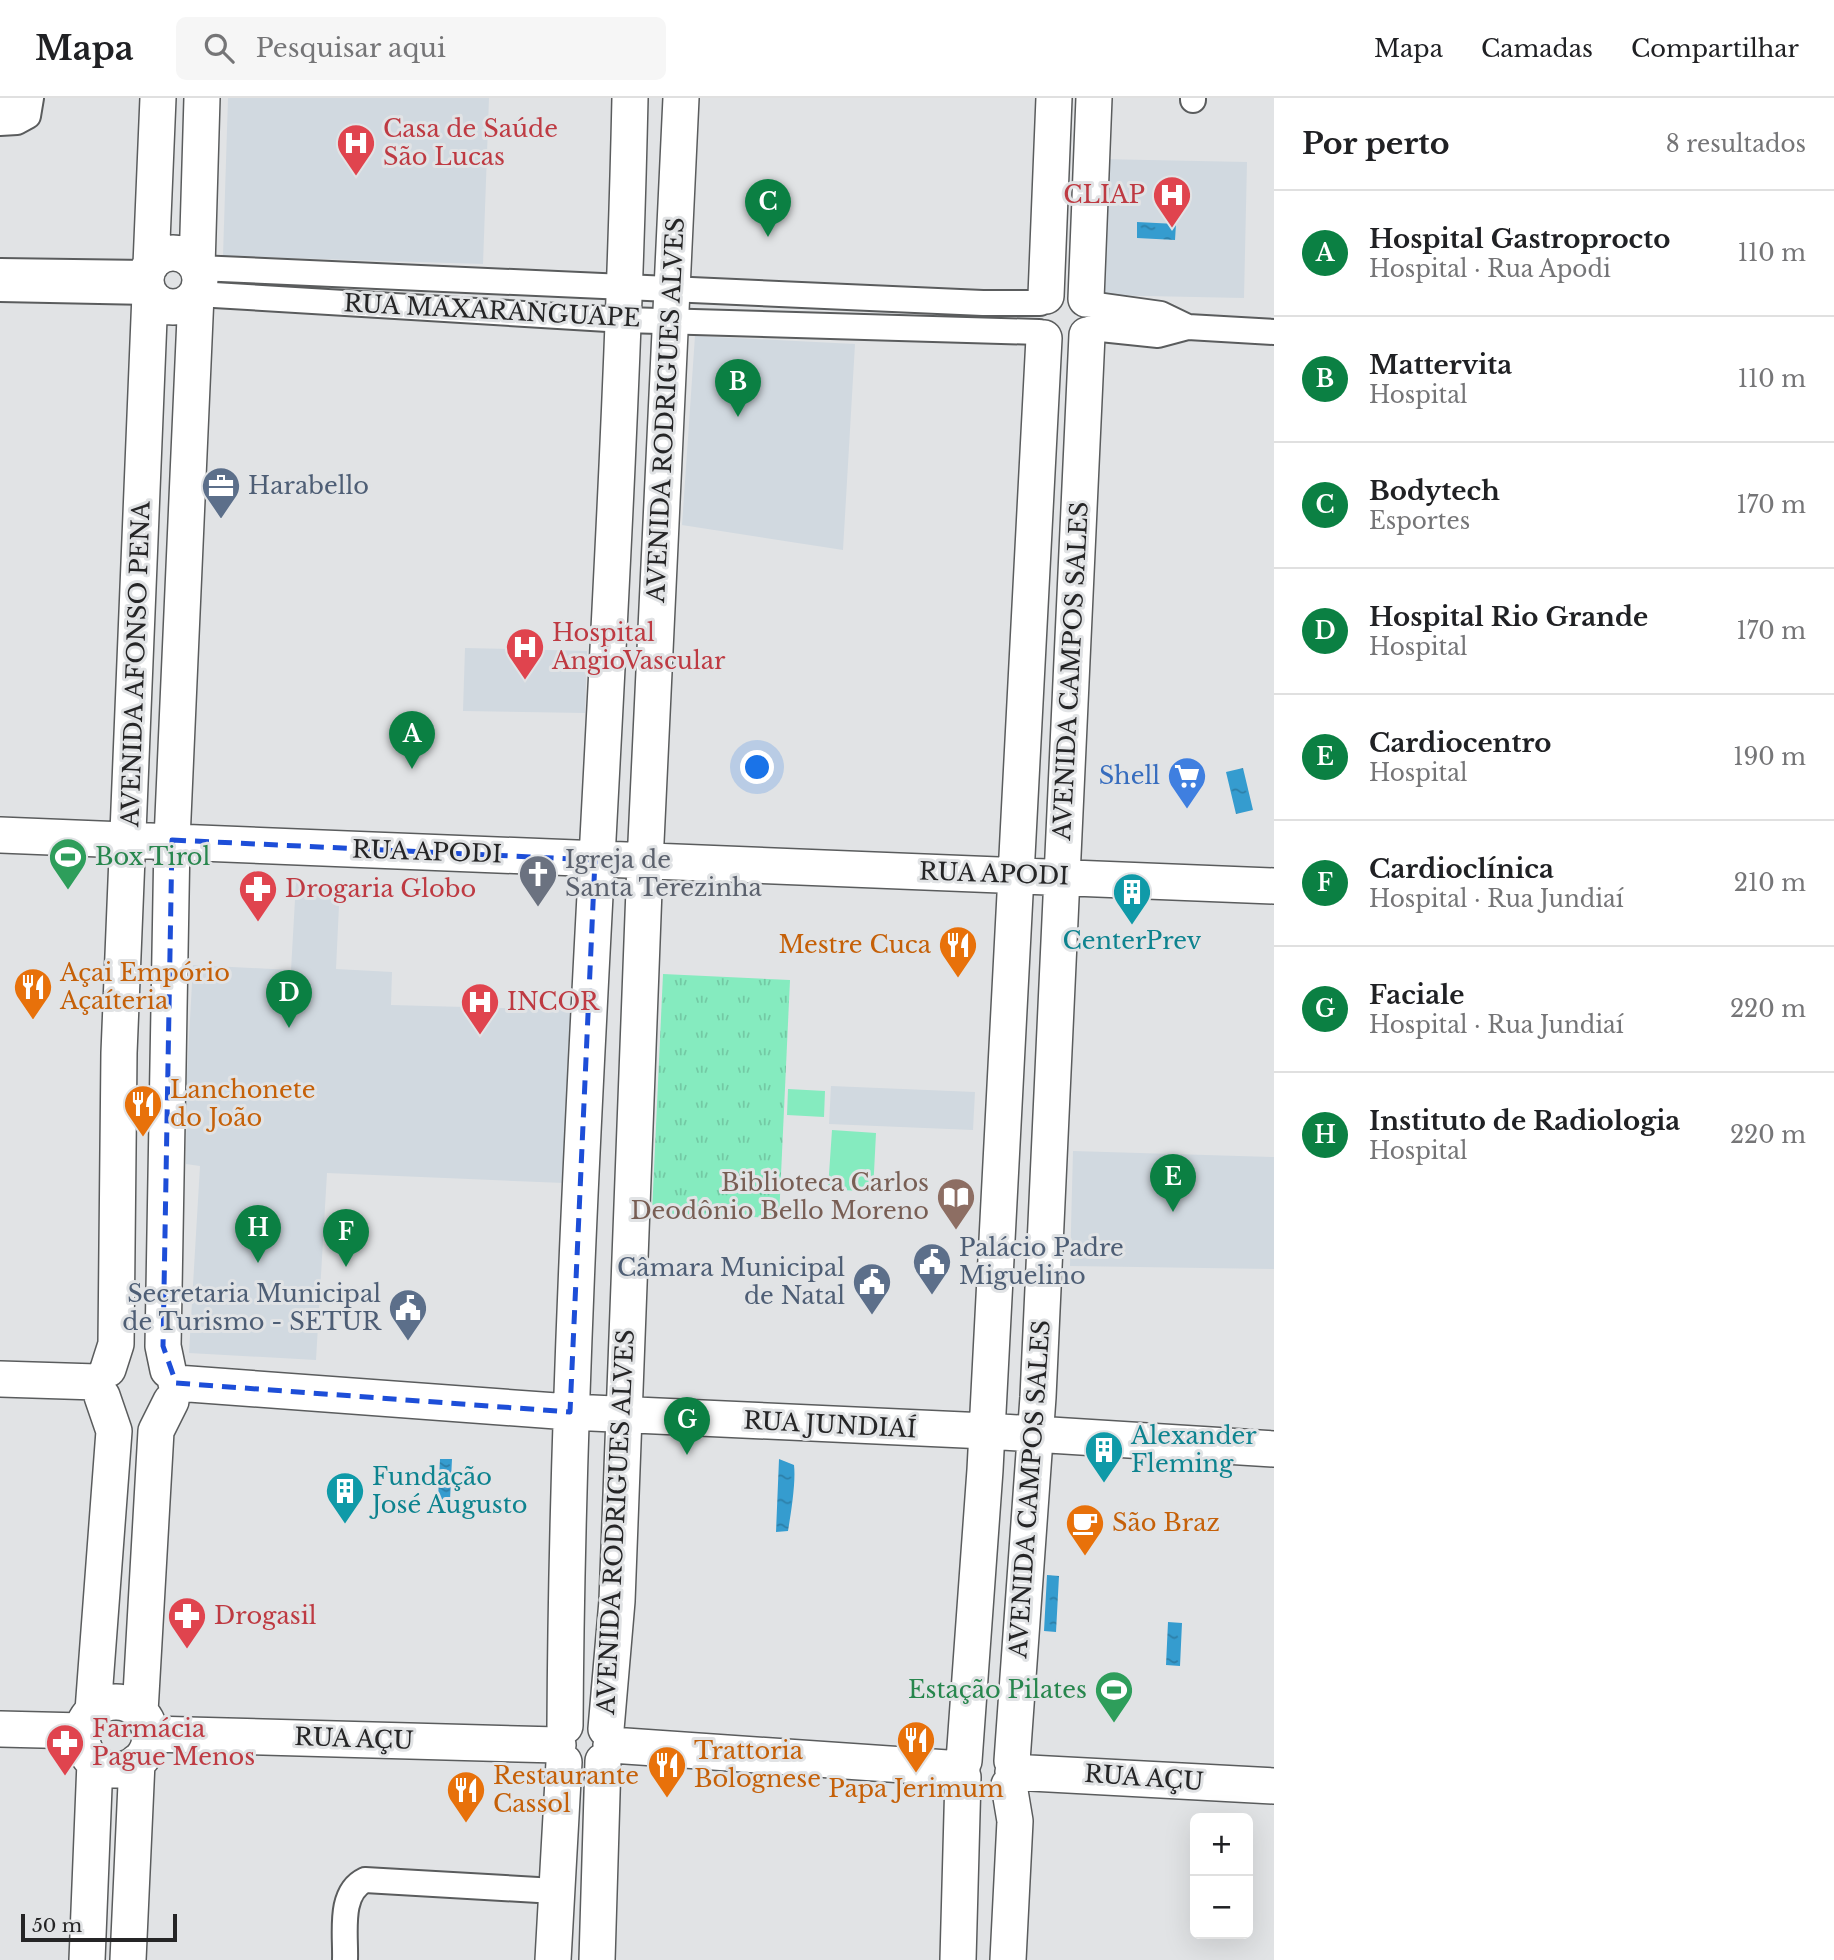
<!DOCTYPE html>
<html lang="pt">
<meta charset="utf-8">
<style>
body{margin:0;font-family:"Libre Baskerville",serif;background:#f6f6f6;color:#202124}
.controls{position:absolute;right:21px;bottom:21px;display:grid;overflow:hidden;border-radius:10px;box-shadow:0 7px 28px #0002}
.controls button{width:63px;height:63px;display:grid;place-items:center;padding:0;border:0;border-bottom:2px solid #e0e0e0;background:#fff;color:#202124;font:35px sans-serif}
.scale{position:absolute;left:21px;bottom:18px;width:156px;box-sizing:border-box;padding-left:7px;border:4px solid #252526;border-top:0;font-size:19px;line-height:24px;white-space:nowrap;color:#252526;-webkit-text-stroke:5px #e1e3e5;paint-order:stroke}
.you{position:absolute;left:758px;top:670px;width:24px;height:24px;margin:-18px;border:5px solid #fff;border-radius:50%;background:#1a73e8;box-shadow:0 0 0 10px #1a73e833}
.badge{display:grid;place-items:center;width:46px;height:46px;border-radius:50%;background:#0b8043;color:#fff;font-size:23px;font-weight:700}
.pin{position:absolute;translate:-50% -58px;filter:drop-shadow(0 2px 4px #0008)}
.pin::after{content:'';position:absolute;top:37px;width:24px;height:21px;background:inherit;clip-path:polygon(0 0,100% 0,50% 100%)}
.list{margin:0;padding:0;list-style:none}
h2{display:flex;justify-content:space-between;align-items:center;height:91px;margin:0;padding:0 28px;font-size:30px}
h2 small{font-size:23px;font-weight:400;color:#757577}
.list li{display:grid;grid-template-columns:46px 1fr auto;gap:21px;align-items:center;box-sizing:border-box;height:126px;padding:0 28px;border-top:2px solid #e0e0e0}
.list b{display:block;font-size:26px;white-space:nowrap}
.list p{margin:0;font-size:23px;white-space:nowrap;color:#757577}
.list em{font-size:23px;font-style:normal;color:#757577}
.icon{flex:none;width:38px;height:38px;fill:none;stroke:currentColor;stroke-width:2;stroke-linecap:round;stroke-linejoin:round}
.map{position:relative;flex:none;width:1274px;height:1862px;overflow:hidden}
header{display:flex;align-items:center;gap:42px;box-sizing:border-box;height:98px;padding:0 35px;background:#fff;border-bottom:2px solid #e0e0e0}
header strong{font-size:33px}
nav{display:flex;gap:38px;margin-inline-start:auto;font-size:24px}
.search{width:490px;height:63px;background:#f6f6f6;display:flex;align-items:center;gap:18px;box-sizing:border-box;padding:0 24px;border-radius:10px;color:#757577;font-size:26px}
main{display:flex}
aside{flex:1;background:#fff}
.map>svg:first-child{display:block}
.built{fill:#d1d9e0}
.grass{fill:url(#grass-tufts)}
.park{fill:#85ebbf}
.water{fill:url(#water-ripples)}
.lines{fill:none;stroke-linecap:round;stroke-linejoin:round}
.street-casing{stroke:#5a5c5d;stroke-width:28}
.secondary-casing{stroke:#5a5c5d;stroke-width:38}
.street{stroke:#fff;stroke-width:24}
.secondary{stroke:#fff;stroke-width:35}
.marked{fill:none;stroke:#1d4ed8;stroke-width:5;stroke-dasharray:14 9;stroke-linejoin:round}
.labels{text-anchor:middle;stroke-width:6;stroke-linejoin:round;paint-order:stroke}
.health-label{font-size:24px;fill:#be3a42;stroke:#e1e3e5;text-anchor:start}
.street-label{font-size:24px;fill:#252526;stroke:#e1e3e5}
.service-label{font-size:24px;fill:#4e5e75;stroke:#e1e3e5;text-anchor:start}
.shop-label{font-size:24px;fill:#366cbe;stroke:#e1e3e5;text-anchor:end}
.leisure-label{font-size:24px;fill:#27864d;stroke:#e1e3e5;text-anchor:start}
.worship-label{font-size:24px;fill:#5b616d;stroke:#e1e3e5;text-anchor:start}
.culture-label{font-size:24px;fill:#0d838f;stroke:#e1e3e5;text-anchor:start}
.food-label{font-size:24px;fill:#c56008;stroke:#e1e3e5;text-anchor:start}
.education-label{font-size:24px;fill:#785e54;stroke:#e1e3e5;text-anchor:end}
</style>
<header>
<strong>Mapa</strong>
<div class="search"><svg class="icon" aria-label="search" viewBox="0 0 24 24"><circle cx="10" cy="10" r="6"/><path d="M15 15l6 6"/></svg>Pesquisar aqui</div>
<nav><a>Mapa</a><a>Camadas</a><a>Compartilhar</a></nav>
</header>
<main>
<div class="map">
<svg width="1274" height="1862" viewBox="0 0 1274 1862">
<defs>
<pattern id="grass-tufts" width="24" height="20" patternUnits="userSpaceOnUse" patternTransform="scale(1.75)"><rect width="24" height="20" fill="#85ebbf"/><path d="M3 7l-1-3M5 7V3M7 7l1-3M15 17l-1-3M17 17v-4M19 17l1-3" fill="none" stroke="#73c9a4"/></pattern>
<pattern id="water-ripples" width="26" height="14" patternUnits="userSpaceOnUse" patternTransform="scale(1.75)"><rect width="26" height="14" fill="#359ccf"/><path d="M2 4q2-2 4 0t4 0M15 11q2-2 4 0t4 0" fill="none" stroke="#2d7fa8"/></pattern>
</defs>
<rect width="100%" height="100%" fill="#e1e3e5"/>
<path class="built" d="M 228,0 L 489,0 L 483,166 L 223,158 Z
M 1099,61 L 1247,64 L 1244,200 L 1096,197 Z
M 695,238 L 855,246 L 843,452 L 682,427 Z
M 465,550 L 587,553 L 585,615 L 463,613 Z
M 296,784 L 340,786 L 336,871 L 392,874 L 391,907 L 571,912 L 564,1085 L 327,1075 L 316,1262 L 189,1255 L 200,1068 L 186,1066 L 187,976 L 193,867 L 291,872 Z
M 831,988 L 975,994 L 973,1032 L 829,1026 Z
M 1073,1053 L 1274,1059 L 1274,1171 L 1070,1168 Z"/>
<path class="grass" d="M 663,876 L 790,882 L 779,1120 L 652,1115 Z"/>
<path class="park" d="M 788,991 L 825,993 L 824,1019 L 787,1017 Z
M 832,1032 L 876,1035 L 873,1094 L 828,1091 Z"/>
<path class="water" d="M 1137,124 L 1176,126 L 1175,142 L 1137,140 Z
M 1243,670 L 1253,712 L 1236,716 L 1226,674 Z
M 440,1361 L 452,1361 L 450,1402 L 438,1401 Z
M 779,1361 L 794,1367 C 796,1384 791,1415 788,1433 L 776,1434 Z
M 1047,1477 L 1059,1478 L 1056,1534 L 1044,1533 Z
M 1168,1524 L 1182,1525 L 1180,1568 L 1166,1567 Z"/>
<g class="lines">
<g class="street-casing">
<path id="street" d="M 1193,2 L 1193,0
M 0,23 L 6,14 L 7,0
M 0,25 L 17,24 L 28,18 L 31,0
M 198,170 L 983,205 L 1040,205
M 0,173 L 147,175
M 0,191 L 149,194
M 197,196 L 624,222 L 1039,234
M 1089,206 L 1161,216 L 1188,229
M 1091,230 L 1158,237 L 1188,229 L 1274,234
M 345,1862 C 346,1836 338,1795 365,1782 L 555,1793"/>
</g>
<g class="secondary-casing">
<path id="secondary" d="M146 182a27 27 0 1 1 54 0a27 27 0 1 1-54 0Z
M 151,167 L 158,0
M 197,169 L 202,0
M 1046,198 L 1054,0
M 1086,201 L 1094,0
M 0,737 L 1274,788
M 108,1271 L 116,1246 L 119,955 L 150,196
M 168,1272 L 163,1248 L 172,742 L 196,197
M 0,1281 L 97,1284
M 176,1285 L 570,1314 L 986,1333 L 1274,1351
M82 1638a34 34 0 1 1 68 0a34 34 0 1 1-68 0Z
M 93,1613 L 114,1333 L 102,1298
M 140,1614 L 156,1333 L 171,1303
M 565,1628 C 568,1084 618,543 630,0
M 0,1631 L 83,1633
M 606,1631 L 617,1503 L 645,765 L 681,0
M 150,1636 L 558,1647
M 611,1647 L 962,1671
M 964,1663 L 985,1372 L 1044,240
M 1012,1663 L 1038,1299 L 1087,237
M 1013,1674 L 1274,1688
M 87,1862 L 95,1664
M 128,1862 L 137,1664
M 553,1862 L 564,1664
M 597,1862 L 603,1663
M 958,1862 L 963,1679
M 1008,1862 L 1015,1723 L 1009,1687"/>
</g>
<use href="#street" class="street"/>
<use href="#secondary" class="secondary"/>
</g>
<path class="marked" d="M 172,742 L 595,762 L 570,1314 L 176,1285 L 163,1248 Z"/>
<defs>
<g id="hospital-pin" transform="scale(2.0125)"><path d="M0 17L-7.5 6A9.5 9.5 0 1 1 7.5 6Z" fill="#e0444e" stroke="#e1e3e5"/><path d="M-5-5h3v3.5h4V-5h3V5h-3V1.5h-4V5h-3Z" fill="#fff"/></g>
<g id="office-pin" transform="scale(2.0125)"><path d="M0 17L-7.5 6A9.5 9.5 0 1 1 7.5 6Z" fill="#5c6f8a" stroke="#e1e3e5"/><path d="M-6-3h4V-5.5h4V-3h4V5H-6ZM-1-4.5V-3h2v-1.5ZM-6 0V1H6V0Z" fill="#fff"/></g>
<g id="supermarket-pin" transform="scale(2.0125)"><path d="M0 17L-7.5 6A9.5 9.5 0 1 1 7.5 6Z" fill="#3f7fe0" stroke="#e1e3e5"/><path d="M-6-5.5h2.5l.6 2H6L4.5 2H-2.5L-4.4-4H-6ZM-1.5 3.2a1.3 1.3 0 1 0 .1 0ZM3 3.2a1.3 1.3 0 1 0 .1 0Z" fill="#fff"/></g>
<g id="stadium-pin" transform="scale(2.0125)"><path d="M0 17L-7.5 6A9.5 9.5 0 1 1 7.5 6Z" fill="#2e9e5b" stroke="#e1e3e5"/><path d="M0-5a6.5 5 0 1 0 0 10a6.5 5 0 1 0 0-10ZM-3.5-1.8h7v3.6h-7Z" fill="#fff"/></g>
<g id="church-pin" transform="scale(2.0125)"><path d="M0 17L-7.5 6A9.5 9.5 0 1 1 7.5 6Z" fill="#6b7280" stroke="#e1e3e5"/><path d="M-1.2-6h2.4v3.5h3.3v2.4h-3.3V6h-2.4V-.1h-3.3v-2.4h3.3Z" fill="#fff"/></g>
<g id="pharmacy-pin" transform="scale(2.0125)"><path d="M0 17L-7.5 6A9.5 9.5 0 1 1 7.5 6Z" fill="#e0444e" stroke="#e1e3e5"/><path d="M-2-6h4v4h4v4h-4v4h-4v-4h-4v-4h4Z" fill="#fff"/></g>
<g id="building-pin" transform="scale(2.0125)"><path d="M0 17L-7.5 6A9.5 9.5 0 1 1 7.5 6Z" fill="#0f9aa8" stroke="#e1e3e5"/><path d="M-4-6H4V6H1V3H-1V6H-4ZM-2.5-4.3h1.7v1.8h-1.7ZM.8-4.3h1.7v1.8H.8ZM-2.5-1h1.7V.8h-1.7ZM.8-1h1.7V.8H.8Z" fill="#fff"/></g>
<g id="restaurant-pin" transform="scale(2.0125)"><path d="M0 17L-7.5 6A9.5 9.5 0 1 1 7.5 6Z" fill="#e8710a" stroke="#e1e3e5"/><path d="M-5-6h1v4h1v-4h1v4h1v-4h1v5L-1.5 .5V6h-2V.5L-5-1ZM5-6V6H3V1.5H1.5Q1.5-4 5-6Z" fill="#fff"/></g>
<g id="library-pin" transform="scale(2.0125)"><path d="M0 17L-7.5 6A9.5 9.5 0 1 1 7.5 6Z" fill="#8d6e63" stroke="#e1e3e5"/><path d="M-6-4Q-3-5.5-.7-3.5V5Q-3 3-6 4ZM6-4Q3-5.5 .7-3.5V5Q3 3 6 4Z" fill="#fff"/></g>
<g id="civic-pin" transform="scale(2.0125)"><path d="M0 17L-7.5 6A9.5 9.5 0 1 1 7.5 6Z" fill="#5c6f8a" stroke="#e1e3e5"/><path d="M-.6-6.5H3V-4.5H.6V-3L4-1V1h2V6H-6V1h2V-1L-.6-3ZM-1.2 2.5V6h2.4V2.5Z" fill="#fff"/></g>
<g id="cafe-pin" transform="scale(2.0125)"><path d="M0 17L-7.5 6A9.5 9.5 0 1 1 7.5 6Z" fill="#e8710a" stroke="#e1e3e5"/><path d="M-5.5-4.5H6V0H3Q3 3.5 0 3.5H-2.5Q-5.5 3.5-5.5 0ZM3-3.2v2h1.7v-2ZM-6 4.5H4V6H-6Z" fill="#fff"/></g>
</defs>
<g fill-rule="evenodd">
<use href="#hospital-pin" x="356" y="45"/>
<use href="#hospital-pin" x="1172" y="97"/>
<use href="#office-pin" x="221" y="388"/>
<use href="#hospital-pin" x="525" y="549"/>
<use href="#supermarket-pin" x="1187" y="678"/>
<use href="#stadium-pin" x="68" y="759"/>
<use href="#church-pin" x="538" y="776"/>
<use href="#pharmacy-pin" x="258" y="791"/>
<use href="#building-pin" x="1132" y="794"/>
<use href="#restaurant-pin" x="958" y="847"/>
<use href="#restaurant-pin" x="33" y="889"/>
<use href="#hospital-pin" x="480" y="904"/>
<use href="#restaurant-pin" x="143" y="1006"/>
<use href="#library-pin" x="956" y="1099"/>
<use href="#civic-pin" x="932" y="1164"/>
<use href="#civic-pin" x="872" y="1184"/>
<use href="#civic-pin" x="408" y="1210"/>
<use href="#building-pin" x="1104" y="1352"/>
<use href="#building-pin" x="345" y="1393"/>
<use href="#cafe-pin" x="1085" y="1425"/>
<use href="#pharmacy-pin" x="187" y="1518"/>
<use href="#stadium-pin" x="1114" y="1592"/>
<use href="#restaurant-pin" x="916" y="1642"/>
<use href="#pharmacy-pin" x="65" y="1645"/>
<use href="#restaurant-pin" x="667" y="1667"/>
<use href="#restaurant-pin" x="466" y="1692"/>
</g>
<g class="labels">
<g class="health-label">
<text x="383" y="39">Casa de Saúde<tspan x="383" dy="28">São Lucas</tspan></text>
<text x="1145" y="105" text-anchor="end">CLIAP</text>
<text x="552" y="543">Hospital<tspan x="552" dy="28">AngioVascular</tspan></text>
<text x="285" y="799">Drogaria Globo</text>
<text x="507" y="912">INCOR</text>
<text x="214" y="1526">Drogasil</text>
<text x="92" y="1639">Farmácia<tspan x="92" dy="28">Pague Menos</tspan></text>
</g>
<g class="street-label">
<text transform="translate(492 213) rotate(3)" y="8">RUA MAXARANGUAPE</text>
<text transform="translate(666 312) rotate(-87)" y="8">AVENIDA RODRIGUES ALVES</text>
<text transform="translate(136 566) rotate(-88)" y="8">AVENIDA AFONSO PENA</text>
<text transform="translate(1071 573) rotate(-87)" y="8">AVENIDA CAMPOS SALES</text>
<text transform="translate(427 754) rotate(2)" y="8">RUA APODI</text>
<text transform="translate(994 776) rotate(2)" y="8">RUA APODI</text>
<text transform="translate(830 1327) rotate(3)" y="8">RUA JUNDIAÍ</text>
<text transform="translate(1030 1391) rotate(-86)" y="8">AVENIDA CAMPOS SALES</text>
<text transform="translate(616 1424) rotate(-87)" y="8">AVENIDA RODRIGUES ALVES</text>
<text transform="translate(354 1641) rotate(2)" y="8">RUA AÇU</text>
<text transform="translate(1144 1680) rotate(4)" y="8">RUA AÇU</text>
</g>
<g class="service-label">
<text x="248" y="396">Harabello</text>
<text x="959" y="1158">Palácio Padre<tspan x="959" dy="28">Miguelino</tspan></text>
<text x="845" y="1178" text-anchor="end">Câmara Municipal<tspan x="845" dy="28">de Natal</tspan></text>
<text x="381" y="1204" text-anchor="end">Secretaria Municipal<tspan x="381" dy="28">de Turismo - SETUR</tspan></text>
</g>
<g class="shop-label">
<text x="1160" y="686">Shell</text>
</g>
<g class="leisure-label">
<text x="95" y="767">Box Tirol</text>
<text x="1087" y="1600" text-anchor="end">Estação Pilates</text>
</g>
<g class="worship-label">
<text x="565" y="770">Igreja de<tspan x="565" dy="28">Santa Terezinha</tspan></text>
</g>
<g class="culture-label">
<text x="1132" y="851" text-anchor="middle">CenterPrev</text>
<text x="1131" y="1346">Alexander<tspan x="1131" dy="28">Fleming</tspan></text>
<text x="372" y="1387">Fundação<tspan x="372" dy="28">José Augusto</tspan></text>
</g>
<g class="food-label">
<text x="931" y="855" text-anchor="end">Mestre Cuca</text>
<text x="60" y="883">Açai Empório<tspan x="60" dy="28">Açaíteria</tspan></text>
<text x="170" y="1000">Lanchonete<tspan x="170" dy="28">do João</tspan></text>
<text x="1112" y="1433">São Braz</text>
<text x="694" y="1661">Trattoria<tspan x="694" dy="28">Bolognese</tspan></text>
<text x="493" y="1686">Restaurante<tspan x="493" dy="28">Cassol</tspan></text>
<text x="916" y="1699" text-anchor="middle">Papa Jerimum</text>
</g>
<g class="education-label">
<text x="929" y="1093">Biblioteca Carlos<tspan x="929" dy="28">Deodônio Bello Moreno</tspan></text>
</g>
</g>
</svg>
<div class="controls">
<button>+</button>
<button>−</button>
</div>
<div class="scale">50 m</div>
<div class="you"></div>
<div class="pin badge" style="left:412px;top:671px">A</div>
<div class="pin badge" style="left:738px;top:319px">B</div>
<div class="pin badge" style="left:768px;top:139px">C</div>
<div class="pin badge" style="left:289px;top:930px">D</div>
<div class="pin badge" style="left:1173px;top:1114px">E</div>
<div class="pin badge" style="left:346px;top:1169px">F</div>
<div class="pin badge" style="left:687px;top:1357px">G</div>
<div class="pin badge" style="left:258px;top:1165px">H</div>
</div>
<aside>
<h2>Por perto<small>8 resultados</small></h2>
<ul class="list">
<li><span class="badge">A</span><div><b>Hospital Gastroprocto</b><p>Hospital · Rua Apodi</p></div><em>110 m</em></li>
<li><span class="badge">B</span><div><b>Mattervita</b><p>Hospital</p></div><em>110 m</em></li>
<li><span class="badge">C</span><div><b>Bodytech</b><p>Esportes</p></div><em>170 m</em></li>
<li><span class="badge">D</span><div><b>Hospital Rio Grande</b><p>Hospital</p></div><em>170 m</em></li>
<li><span class="badge">E</span><div><b>Cardiocentro</b><p>Hospital</p></div><em>190 m</em></li>
<li><span class="badge">F</span><div><b>Cardioclínica</b><p>Hospital · Rua Jundiaí</p></div><em>210 m</em></li>
<li><span class="badge">G</span><div><b>Faciale</b><p>Hospital · Rua Jundiaí</p></div><em>220 m</em></li>
<li><span class="badge">H</span><div><b>Instituto de Radiologia</b><p>Hospital</p></div><em>220 m</em></li>
</ul>
</aside>
</main>
